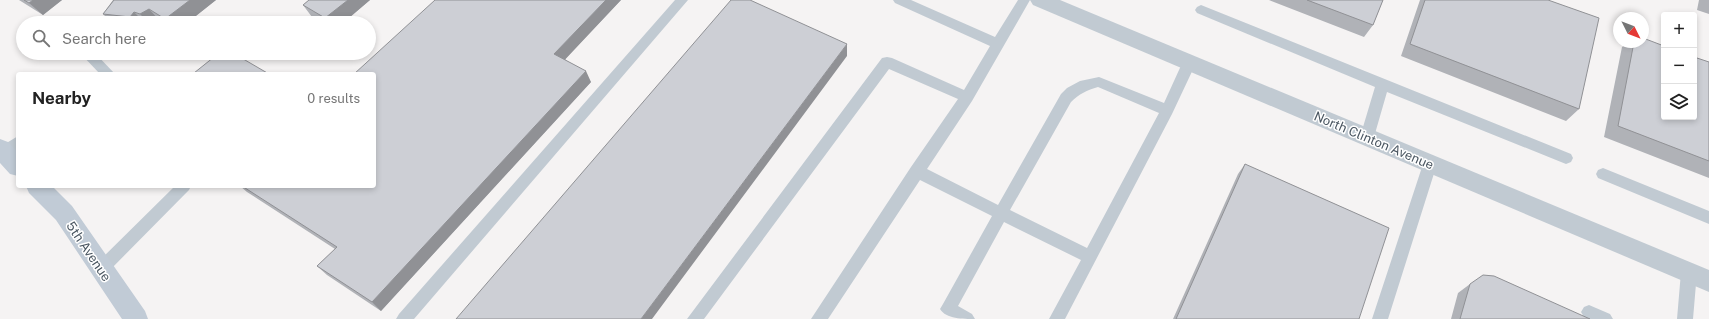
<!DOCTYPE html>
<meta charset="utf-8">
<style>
body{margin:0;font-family:"Public Sans",sans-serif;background:#f6f6f6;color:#222}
.controls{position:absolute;right:12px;top:12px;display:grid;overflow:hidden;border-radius:4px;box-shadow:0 2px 6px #0003}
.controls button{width:36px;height:36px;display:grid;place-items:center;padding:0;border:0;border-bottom:1px solid #e0e0e0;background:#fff;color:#222;font:20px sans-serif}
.compass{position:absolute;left:1613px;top:12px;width:36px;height:36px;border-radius:50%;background:#fff;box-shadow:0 2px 6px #0003;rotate:132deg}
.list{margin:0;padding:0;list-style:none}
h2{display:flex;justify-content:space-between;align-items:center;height:52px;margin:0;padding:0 16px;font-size:17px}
h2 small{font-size:13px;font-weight:400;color:#767676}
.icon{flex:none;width:22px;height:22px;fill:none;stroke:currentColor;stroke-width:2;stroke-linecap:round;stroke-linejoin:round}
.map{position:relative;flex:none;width:1709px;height:319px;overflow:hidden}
.search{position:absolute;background:#fff;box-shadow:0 2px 6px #0003;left:16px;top:16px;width:360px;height:44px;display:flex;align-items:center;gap:10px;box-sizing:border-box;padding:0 14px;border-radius:22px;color:#767676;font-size:15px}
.panel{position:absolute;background:#fff;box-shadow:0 2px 6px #0003;left:16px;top:72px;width:360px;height:116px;border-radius:4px}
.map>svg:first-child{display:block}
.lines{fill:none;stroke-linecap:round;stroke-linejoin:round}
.service{fill:#c1cad2;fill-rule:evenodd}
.minor{fill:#c1cad2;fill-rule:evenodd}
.secondary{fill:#c1cbd6;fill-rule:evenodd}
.wall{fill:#b0b2b7}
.shaded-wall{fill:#909195}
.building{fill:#cdcfd5;stroke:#909195}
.labels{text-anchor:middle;stroke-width:3;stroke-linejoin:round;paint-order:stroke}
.street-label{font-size:13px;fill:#4a5661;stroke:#fff}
</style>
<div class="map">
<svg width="1709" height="319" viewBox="0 0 1709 319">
<rect width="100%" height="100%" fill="#f5f3f3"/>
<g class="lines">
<path class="service" d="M 675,0 L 688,0 L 414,319 L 396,319 L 399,314 Z
M 893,0 L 911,0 L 995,37 L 1018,0 L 1030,0 L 972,101 L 927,169 L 998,205 L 1061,94 L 1067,88 L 1080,81 L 1099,77 L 1164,103 L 1184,59 L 1189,58 L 1194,59 L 1196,63 L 1172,114 L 1065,319 L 1049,319 L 1081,260 L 1004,222 L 958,306 L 972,314 L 975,319 C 963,319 946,319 940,309 L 943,304 L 992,216 L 920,180 L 828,319 L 811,319 L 911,167 L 958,99 L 889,69 L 704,319 L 687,319 L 882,58 L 887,57 L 892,58 L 964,90 L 990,46 L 895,3 ZM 1098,87 L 1159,113 L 1087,248 L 1010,210 L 1071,102 C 1079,94 1087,90 1098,87 Z
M 1201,5 L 1571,154 L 1573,158 L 1571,162 L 1566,164 L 1561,162 L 1387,92 L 1374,137 L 1372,141 L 1367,143 L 1362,141 L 1360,137 L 1375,87 L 1197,13 L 1195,10 L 1197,7 Z
M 80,53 L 95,53 L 115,74 L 100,74 Z
M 18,136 L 18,149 L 8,156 L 0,157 L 0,147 Z
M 1430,158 L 1435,160 L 1437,164 L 1388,319 L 1372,319 L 1423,164 L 1425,160 Z
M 1603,168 L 1709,211 L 1709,224 L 1598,178 L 1596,174 L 1598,170 Z
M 175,186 L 191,186 L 189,190 L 106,274 L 101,276 L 96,274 L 93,269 L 96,264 Z
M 1689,265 L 1694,267 L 1697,272 L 1693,319 L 1677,319 L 1681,272 L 1684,267 Z
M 1589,305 L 1610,314 L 1613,319 L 1588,319 L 1584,317 L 1581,312 L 1584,307 Z"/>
<path class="minor" d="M 1030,0 L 1060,0 L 1709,270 L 1709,292 L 1033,5 Z"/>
<path class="secondary" d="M 0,139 L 8,142 L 18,152 L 18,176 L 10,174 L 0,163 Z
M 26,186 L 52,186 L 72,206 L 145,311 L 148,319 L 122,319 L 56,220 L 29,193 Z"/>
</g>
<path class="wall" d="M 19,0 L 62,0 L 43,15 Z
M 113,0 L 216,0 L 187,23 L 163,23 L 160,21 L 157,23 L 112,23 L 103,14 Z
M 309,0 L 370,0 L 343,23 L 322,23 L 312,17 L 303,5 Z
M 435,0 L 621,0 L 565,59 L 591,82 L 381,311 L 327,275 L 317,266 L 335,249 L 247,192 L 240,186 L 374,186 Z
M 1269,0 L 1383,0 L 1373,25 L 1364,37 Z
M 1420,0 L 1548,0 L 1579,109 L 1566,121 L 1401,56 Z
M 1699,0 L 1709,0 L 1709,14 L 1697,10 Z
M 1628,42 L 1643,42 L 1709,62 L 1709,178 L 1604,137 L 1622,47 Z
M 1245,164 L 1359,319 L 1173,319 L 1238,174 Z
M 1470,284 L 1590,319 L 1451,319 L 1458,293 Z"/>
<path class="shaded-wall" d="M 33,0 L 62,0 L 43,15 L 29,3 Z
M 190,0 L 216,0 L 187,23 L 169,23 L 165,19 Z
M 348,0 L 370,0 L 343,23 L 329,23 L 325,18 Z
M 606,0 L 621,0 L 559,66 L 554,54 Z
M 149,9 L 160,21 L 157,23 L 149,23 L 140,14 Z
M 134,12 L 145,23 L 136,23 L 130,17 Z
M 847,44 L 847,56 L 652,319 L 641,319 Z
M 586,71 L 591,82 L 381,311 L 372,302 Z"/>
<path class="building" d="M 24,0 L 33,0 L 29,3 Z
M 114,0 L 190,0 L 165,19 L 149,9 L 140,14 L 134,12 L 130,17 L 103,14 Z
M 309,0 L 348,0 L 325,18 L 303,5 Z
M 435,0 L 606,0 L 554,54 L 586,71 L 372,302 L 317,266 L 337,247 L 242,186 L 374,186 L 374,74 L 354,74 Z
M 731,0 L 750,0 L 847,44 L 641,319 L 456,319 Z
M 1307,0 L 1383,0 L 1373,25 Z
M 1425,0 L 1548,0 L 1599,18 L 1579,109 L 1410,44 Z
M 1643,38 L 1664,46 L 1664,117 L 1694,117 L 1694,57 L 1709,62 L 1709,161 L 1618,126 L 1634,42 L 1643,42 Z
M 211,53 L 233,53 L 269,74 L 196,74 L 194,73 L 214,57 L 209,54 Z
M 1245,164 L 1389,228 L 1359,319 L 1176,319 Z
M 1483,275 L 1494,276 L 1590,319 L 1460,319 L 1470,284 Z"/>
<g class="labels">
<g class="street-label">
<text transform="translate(1374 140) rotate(23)" y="5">North Clinton Avenue</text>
<text transform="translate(89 251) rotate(56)" y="5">5th Avenue</text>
</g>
</g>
</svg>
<div class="controls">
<button>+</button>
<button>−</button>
<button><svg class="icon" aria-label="layers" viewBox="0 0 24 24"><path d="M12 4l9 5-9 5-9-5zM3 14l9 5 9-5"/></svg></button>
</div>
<svg class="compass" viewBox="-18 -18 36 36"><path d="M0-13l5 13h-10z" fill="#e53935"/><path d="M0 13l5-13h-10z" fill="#767676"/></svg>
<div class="search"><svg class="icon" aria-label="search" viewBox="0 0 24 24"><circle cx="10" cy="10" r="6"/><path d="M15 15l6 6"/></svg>Search here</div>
<section class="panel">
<h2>Nearby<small>0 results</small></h2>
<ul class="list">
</ul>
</section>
</div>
